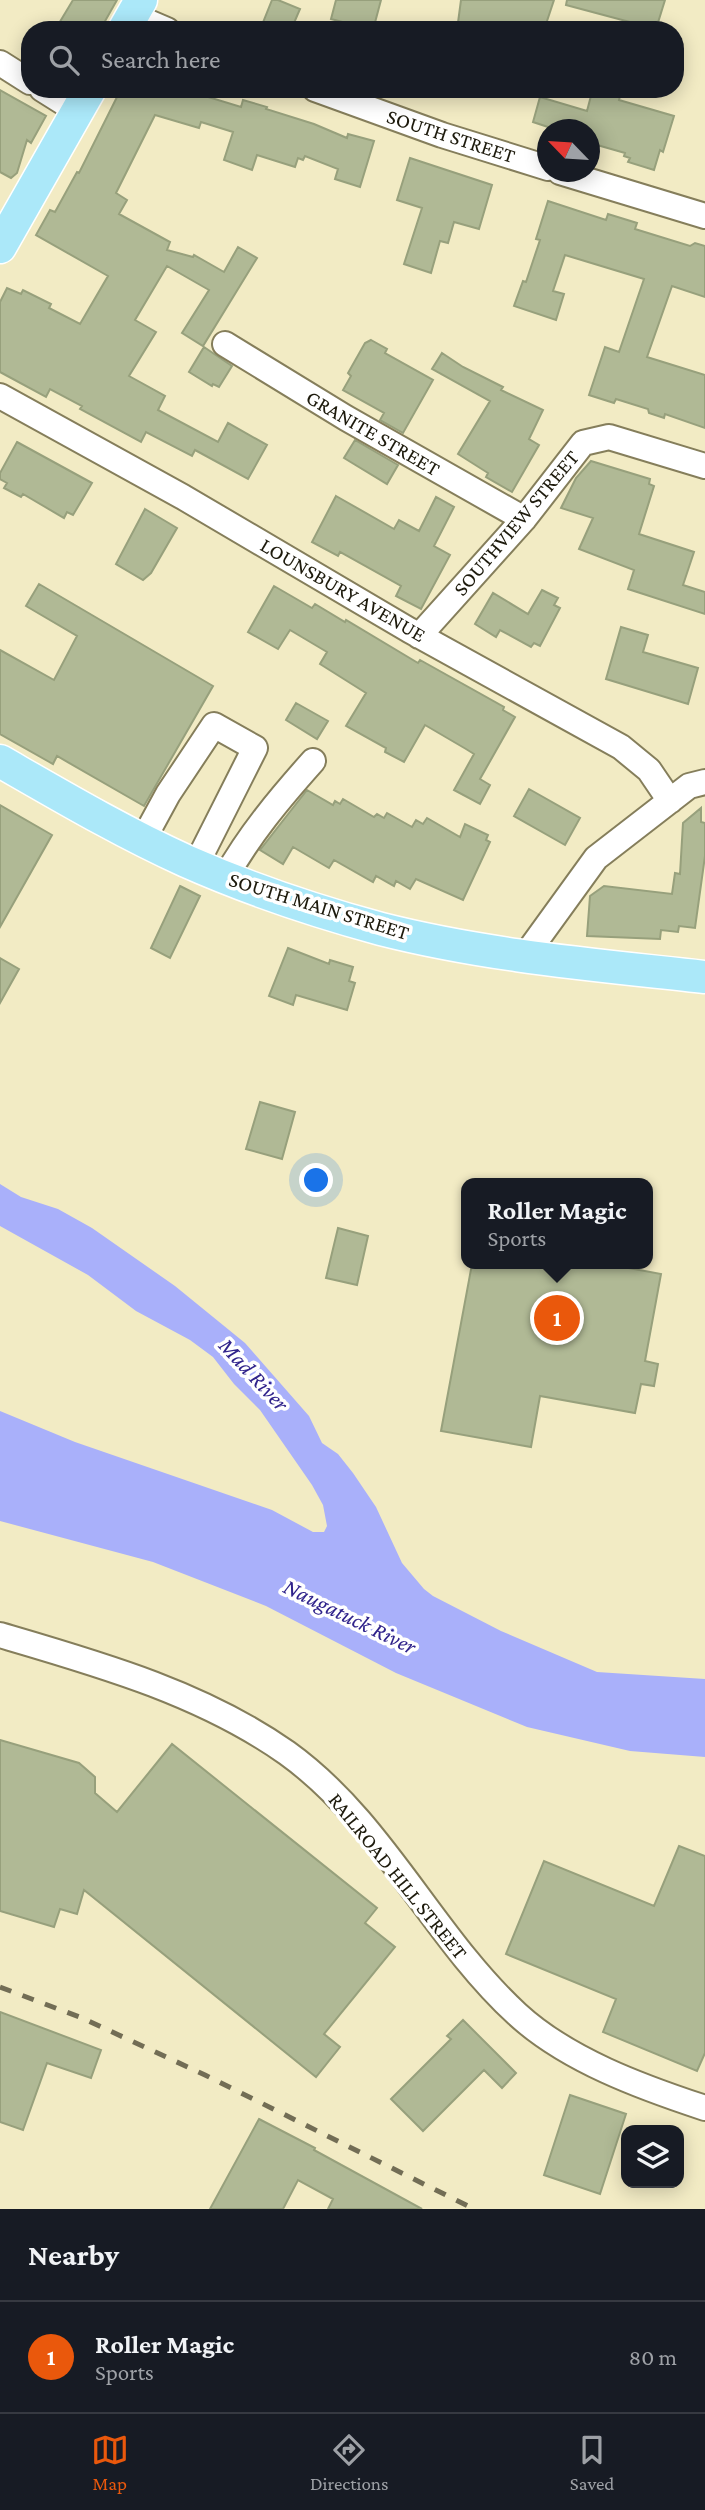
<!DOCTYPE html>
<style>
body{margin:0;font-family:"Crimson Pro",serif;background:#20242c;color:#f1f3f6}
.controls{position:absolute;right:21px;bottom:21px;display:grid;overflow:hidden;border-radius:14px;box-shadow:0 4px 18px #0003}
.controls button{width:63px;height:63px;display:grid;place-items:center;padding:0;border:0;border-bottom:2px solid #363941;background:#171b24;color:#f1f3f6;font:35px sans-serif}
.compass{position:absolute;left:537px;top:119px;width:63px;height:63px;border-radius:50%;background:#171b24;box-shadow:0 4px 18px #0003;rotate:295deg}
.you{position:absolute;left:317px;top:1181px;width:24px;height:24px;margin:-18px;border:5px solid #fff;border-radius:50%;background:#1a73e8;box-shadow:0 0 0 10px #1a73e833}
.badge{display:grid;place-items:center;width:46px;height:46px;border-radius:50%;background:#ea580c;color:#fff;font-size:23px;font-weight:700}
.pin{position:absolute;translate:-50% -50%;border:4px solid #fff;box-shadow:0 2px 7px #0006}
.popup{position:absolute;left:461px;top:1178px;width:192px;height:91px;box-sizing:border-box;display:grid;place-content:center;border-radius:14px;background:#171b24;filter:drop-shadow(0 2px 5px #0005);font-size:23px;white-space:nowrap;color:#9ea1a6}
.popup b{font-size:26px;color:#f1f3f6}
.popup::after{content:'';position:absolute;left:50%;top:100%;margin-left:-14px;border:14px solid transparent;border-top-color:#171b24}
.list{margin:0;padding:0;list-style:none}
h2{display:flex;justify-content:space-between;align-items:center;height:91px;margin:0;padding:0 28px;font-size:30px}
h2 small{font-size:23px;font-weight:400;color:#9ea1a6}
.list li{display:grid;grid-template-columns:46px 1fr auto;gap:21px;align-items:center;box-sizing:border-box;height:112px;padding:0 28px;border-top:2px solid #363941}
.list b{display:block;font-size:26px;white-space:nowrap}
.list p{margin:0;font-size:23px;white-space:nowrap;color:#9ea1a6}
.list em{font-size:23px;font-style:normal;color:#9ea1a6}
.icon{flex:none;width:38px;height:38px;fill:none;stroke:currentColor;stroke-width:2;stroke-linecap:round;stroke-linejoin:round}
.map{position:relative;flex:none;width:705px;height:2209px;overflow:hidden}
.search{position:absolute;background:#171b24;box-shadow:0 4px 18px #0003;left:21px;right:21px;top:21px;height:77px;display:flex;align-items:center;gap:18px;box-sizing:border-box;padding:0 24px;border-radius:28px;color:#9ea1a6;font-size:26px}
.sheet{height:203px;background:#171b24}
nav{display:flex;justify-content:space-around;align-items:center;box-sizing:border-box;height:98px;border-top:2px solid #363941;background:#171b24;font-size:19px;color:#9ea1a6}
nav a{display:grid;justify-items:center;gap:4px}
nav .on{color:#ea580c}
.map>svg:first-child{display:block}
.water{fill:#a9b0fa}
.building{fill:#b0b995;stroke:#97a07c;stroke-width:2}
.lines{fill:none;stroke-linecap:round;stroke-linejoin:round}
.minor-casing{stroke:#857e5b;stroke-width:28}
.major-casing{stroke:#fff;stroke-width:35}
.minor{stroke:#fff;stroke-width:24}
.major{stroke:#abe8f9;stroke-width:32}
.rail{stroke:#726d55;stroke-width:5;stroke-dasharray:12 12;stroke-linecap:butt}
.labels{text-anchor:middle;stroke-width:7;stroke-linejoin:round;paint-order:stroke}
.street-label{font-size:21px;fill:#1d1a0c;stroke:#fff}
.water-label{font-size:23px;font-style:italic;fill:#30238b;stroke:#fff}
</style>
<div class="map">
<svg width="705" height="2209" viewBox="0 0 705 2209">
<rect width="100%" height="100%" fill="#f2ebc4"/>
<path class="water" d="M 0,1184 L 21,1197 L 58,1209 L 92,1228 L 175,1286 L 245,1343 L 309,1416 L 322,1443 L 338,1454 L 353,1473 L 376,1507 L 402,1563 L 424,1589 L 433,1596 L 501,1631 L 597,1672 L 705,1679 L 705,1757 L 630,1751 L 527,1727 L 396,1673 L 266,1606 L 153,1562 L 0,1521 L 0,1411 L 75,1442 L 272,1510 L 313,1532 L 324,1532 L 327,1526 L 323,1505 L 312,1485 L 260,1410 L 234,1384 L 213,1357 L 190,1340 L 136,1311 L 88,1275 L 0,1226 Z"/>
<path class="building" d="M 73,0 L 117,0 L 100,30 L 55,30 Z
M 272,0 L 278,0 L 300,9 L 291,30 L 260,30 Z
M 336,0 L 381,0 L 373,30 L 331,19 Z
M 461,0 L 554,0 L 544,30 L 457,30 Z
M 567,0 L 665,0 L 656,29 L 566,5 Z
M 121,89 L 182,89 L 241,107 L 243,100 L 267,107 L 266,109 L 314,124 L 347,138 L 348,134 L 374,141 L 360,187 L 335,179 L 338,169 L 305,156 L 303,160 L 298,158 L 295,167 L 257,155 L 252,170 L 224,160 L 233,132 L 201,122 L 199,128 L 155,115 L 116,193 L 127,200 L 119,214 L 170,242 L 167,250 L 193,257 L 194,255 L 224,272 L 238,247 L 257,258 L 203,346 L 182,333 L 209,290 L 167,266 L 135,320 L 156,332 L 129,376 L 165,396 L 158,410 L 218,442 L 228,423 L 267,445 L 248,479 L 195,450 L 192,456 L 146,432 L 141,442 L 80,409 L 82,406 L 50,389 L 46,397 L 0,372 L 0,302 L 7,288 L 21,294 L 23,290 L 51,304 L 49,308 L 80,324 L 108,276 L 36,235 L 50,210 L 55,212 L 77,172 L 79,173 Z
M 599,89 L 622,89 L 619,100 L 674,116 L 663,152 L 660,150 L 654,170 L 628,162 L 630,158 L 624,156 L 625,153 L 590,143 L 590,130 L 557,130 L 533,122 L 540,97 L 587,111 L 592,92 L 598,94 Z
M 0,90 L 46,116 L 31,143 L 27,140 L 17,173 L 11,178 L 0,172 Z
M 410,158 L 492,185 L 479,229 L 454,222 L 448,243 L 440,241 L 431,273 L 404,264 L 422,208 L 397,200 Z
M 548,201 L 606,220 L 608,214 L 637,223 L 635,229 L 690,246 L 695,243 L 705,246 L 705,297 L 672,286 L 647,357 L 705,375 L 705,428 L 665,414 L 664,418 L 649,413 L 648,409 L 616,399 L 614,403 L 589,395 L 605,347 L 619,352 L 644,279 L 565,255 L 553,291 L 564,294 L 556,320 L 514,306 L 523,281 L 526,282 L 540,240 L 536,239 Z
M 371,340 L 387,349 L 385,353 L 433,380 L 403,433 L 380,420 L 384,413 L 343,390 L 351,376 L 348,373 L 365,343 Z
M 204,347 L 232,366 L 219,387 L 213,384 L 212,386 L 189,372 Z
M 442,353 L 463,367 L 503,387 L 501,390 L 543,410 L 529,439 L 539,445 L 512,492 L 486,477 L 488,473 L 458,454 L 490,401 L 432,369 Z
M 355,440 L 398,465 L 387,484 L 344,458 Z
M 17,442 L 92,483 L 73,515 L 67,512 L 64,518 L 23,494 L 21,497 L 4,488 L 7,483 L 0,479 L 0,473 Z
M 591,461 L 650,479 L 649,484 L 654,486 L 639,534 L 694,552 L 683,585 L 705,592 L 705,614 L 628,589 L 634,570 L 579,549 L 593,518 L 561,508 L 576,478 Z
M 336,496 L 394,529 L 399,520 L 419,531 L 436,497 L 454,507 L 434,546 L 450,555 L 421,609 L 396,596 L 401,586 L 340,552 L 338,556 L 312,542 Z
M 145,509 L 177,528 L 151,573 L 143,580 L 116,564 Z
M 39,584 L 213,686 L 144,806 L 57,756 L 53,764 L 0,734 L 0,650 L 54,680 L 77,636 L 26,606 Z
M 274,586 L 312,608 L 315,604 L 345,622 L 346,620 L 418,663 L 420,660 L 504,707 L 503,710 L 515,717 L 480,779 L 490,785 L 480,804 L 454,790 L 474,754 L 466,749 L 425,725 L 404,762 L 385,752 L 386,748 L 346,726 L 366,693 L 320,664 L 327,652 L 290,630 L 278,649 L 248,632 Z
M 542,590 L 558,598 L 554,605 L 560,608 L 540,646 L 534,643 L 531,647 L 500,630 L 496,637 L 475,624 L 493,593 L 528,614 Z
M 621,627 L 648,635 L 643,652 L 698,668 L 688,704 L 606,679 Z
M 296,703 L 328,721 L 317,739 L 286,720 Z
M 529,789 L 580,818 L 565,845 L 514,816 Z
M 307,790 L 333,805 L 335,801 L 340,804 L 343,799 L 374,817 L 377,814 L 384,818 L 387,813 L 412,827 L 416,820 L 423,824 L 427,818 L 460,837 L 465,824 L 488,835 L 486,840 L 490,842 L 463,900 L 416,879 L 410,889 L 396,881 L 394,886 L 376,876 L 373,882 L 334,860 L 329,868 L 293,847 L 283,864 L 260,850 Z
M 0,805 L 52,835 L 0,927 Z
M 701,808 L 701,822 L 705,823 L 705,856 L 695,928 L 679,926 L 678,932 L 661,930 L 660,939 L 587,936 L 590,896 L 604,886 L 672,894 L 675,873 L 680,874 L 683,823 Z
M 180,886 L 200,896 L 170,958 L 151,948 Z
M 288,948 L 329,964 L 330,960 L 353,967 L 349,981 L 355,983 L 347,1010 L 296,995 L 293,1005 L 269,996 Z
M 0,958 L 19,969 L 0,1003 Z
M 260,1102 L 295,1112 L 282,1159 L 246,1149 Z
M 338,1228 L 368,1236 L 357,1285 L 326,1278 Z
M 472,1264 L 607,1264 L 661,1274 L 645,1361 L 658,1364 L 654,1386 L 641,1384 L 635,1413 L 540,1396 L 531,1447 L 441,1431 Z
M 0,1740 L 79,1763 L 95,1777 L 95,1793 L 117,1812 L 172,1744 L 377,1908 L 365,1923 L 395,1947 L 324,2034 L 340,2047 L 316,2077 L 84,1890 L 77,1914 L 60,1909 L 54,1927 L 0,1911 Z
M 679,1846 L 705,1856 L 705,2053 L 697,2071 L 603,2032 L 616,1999 L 506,1954 L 544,1861 L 654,1906 Z
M 0,2012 L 101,2050 L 91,2078 L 47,2063 L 23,2130 L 0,2122 Z
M 463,2020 L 516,2073 L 502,2088 L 484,2070 L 423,2131 L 391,2099 L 451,2039 L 447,2036 Z
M 570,2095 L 626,2114 L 600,2194 L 544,2175 Z
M 259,2119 L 315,2148 L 314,2150 L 422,2209 L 328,2209 L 333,2199 L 298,2180 L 283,2209 L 210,2209 Z"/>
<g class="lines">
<g class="minor-casing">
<path id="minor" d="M 132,15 L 167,30
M 0,63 L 30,82
M 42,89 L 77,111
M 315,89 L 442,135 L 548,168
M 560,172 L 705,216
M 225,344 L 346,418 L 524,519
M 0,396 L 183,497 L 409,630 L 621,747 L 649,770 L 670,801
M 419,636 L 524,519 L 583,443 L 609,437 L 705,466
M 143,840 L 168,794 L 214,725 L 255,748 L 196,865
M 225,878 C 249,835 280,798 313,761
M 525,956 L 596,858 L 689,786 L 705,782
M 0,1635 C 99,1664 202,1693 287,1753 C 383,1822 432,1936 517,2014 C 567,2060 641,2087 705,2108"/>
</g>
<g class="major-casing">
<path id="major" d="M 124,30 L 141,0
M 0,247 L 90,89
M 0,761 C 61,796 122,832 186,861 C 249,889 315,911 381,929 C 487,956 597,965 705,977"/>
</g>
<use href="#minor" class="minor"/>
<use href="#major" class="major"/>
<path class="rail" d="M 0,1987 L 82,2018 L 205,2075 L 474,2209"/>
</g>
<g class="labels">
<g class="street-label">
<text transform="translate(451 136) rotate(18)" y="7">SOUTH STREET</text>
<text transform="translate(373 433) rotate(30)" y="7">GRANITE STREET</text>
<text transform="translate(516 523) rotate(-50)" y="7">SOUTHVIEW STREET</text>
<text transform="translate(343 590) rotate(30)" y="7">LOUNSBURY AVENUE</text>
<text transform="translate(319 906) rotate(17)" y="7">SOUTH MAIN STREET</text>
<text transform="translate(398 1876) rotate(51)" y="7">RAILROAD HILL STREET</text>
</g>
<g class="water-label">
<text transform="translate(254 1374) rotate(47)" y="8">Mad River</text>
<text transform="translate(350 1616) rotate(26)" y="8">Naugatuck River</text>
</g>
</g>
</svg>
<div class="controls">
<button><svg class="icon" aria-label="layers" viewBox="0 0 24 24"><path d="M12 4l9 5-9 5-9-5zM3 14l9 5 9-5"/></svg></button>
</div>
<svg class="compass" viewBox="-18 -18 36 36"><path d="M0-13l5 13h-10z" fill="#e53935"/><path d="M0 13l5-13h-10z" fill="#9ea1a6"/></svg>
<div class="you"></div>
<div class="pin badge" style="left:557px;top:1318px">1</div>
<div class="popup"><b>Roller Magic</b>Sports</div>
<div class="search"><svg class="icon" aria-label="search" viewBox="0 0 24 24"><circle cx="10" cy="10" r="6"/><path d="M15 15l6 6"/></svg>Search here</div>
</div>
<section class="sheet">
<h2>Nearby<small></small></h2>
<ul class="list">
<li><span class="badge">1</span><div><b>Roller Magic</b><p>Sports</p></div><em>80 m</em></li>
</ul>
</section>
<nav>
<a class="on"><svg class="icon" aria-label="map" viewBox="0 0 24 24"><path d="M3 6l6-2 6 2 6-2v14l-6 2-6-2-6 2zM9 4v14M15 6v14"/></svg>Map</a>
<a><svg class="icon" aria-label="directions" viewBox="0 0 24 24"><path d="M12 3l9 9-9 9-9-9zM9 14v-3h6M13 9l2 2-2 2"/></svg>Directions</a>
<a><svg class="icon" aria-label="saved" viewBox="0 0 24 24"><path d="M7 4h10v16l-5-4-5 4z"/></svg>Saved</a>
</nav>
